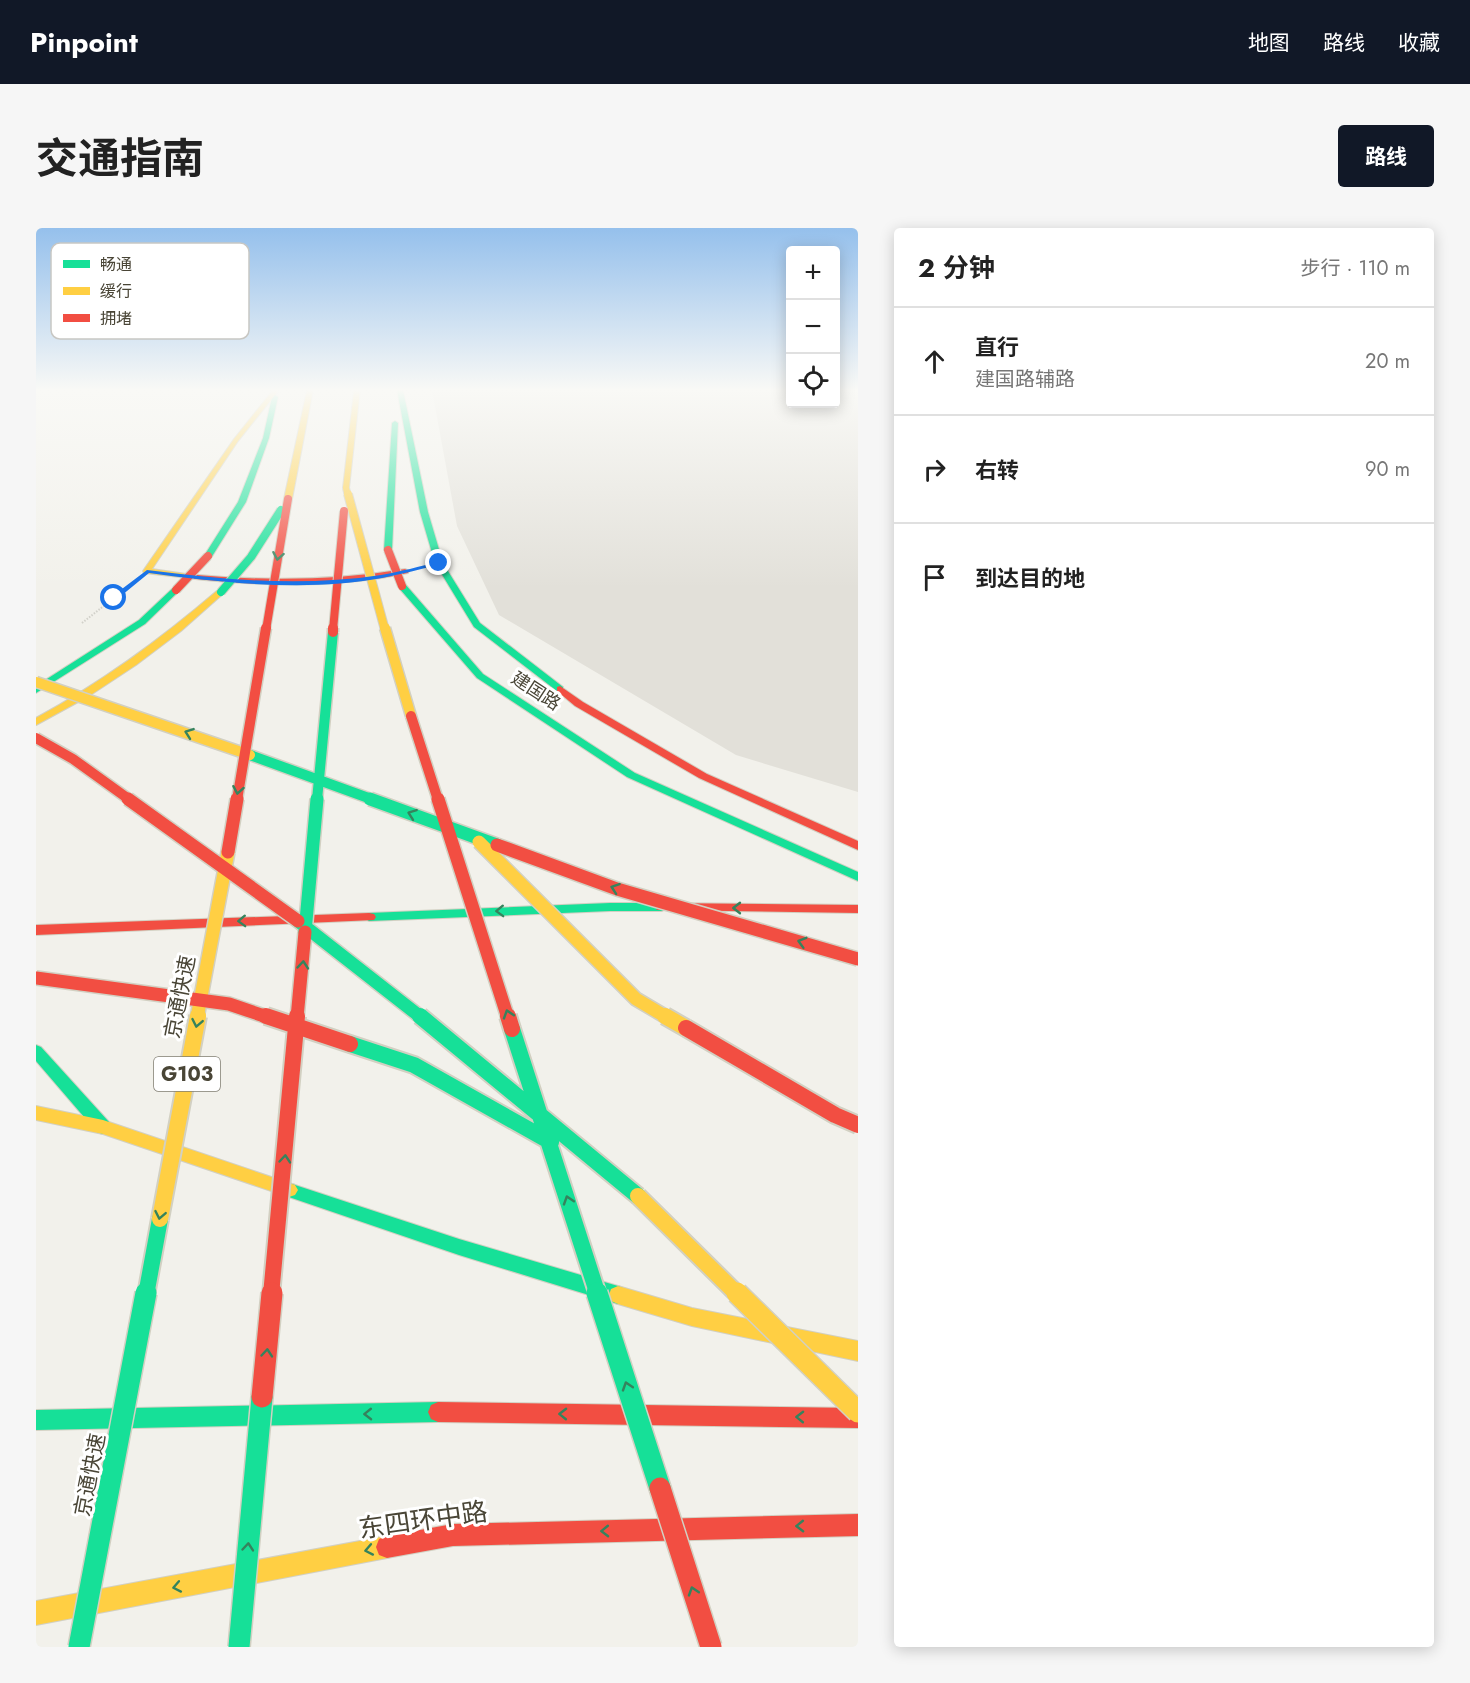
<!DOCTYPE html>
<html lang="zh">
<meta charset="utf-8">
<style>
body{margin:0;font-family:Jost,"Noto Sans SC",sans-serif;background:#f6f6f6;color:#222}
.controls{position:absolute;right:18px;top:18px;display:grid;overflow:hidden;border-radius:6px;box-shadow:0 3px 15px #0003}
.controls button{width:54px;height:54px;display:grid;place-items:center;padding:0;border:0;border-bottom:2px solid #e0e0e0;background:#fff;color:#222;font:30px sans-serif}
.stop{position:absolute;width:18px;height:18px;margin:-14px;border:4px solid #1a73e8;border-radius:50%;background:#fff}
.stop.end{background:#1a73e8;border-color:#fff;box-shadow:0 2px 6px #0008}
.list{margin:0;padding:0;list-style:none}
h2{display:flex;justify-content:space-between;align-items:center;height:78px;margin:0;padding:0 24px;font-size:26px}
h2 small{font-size:20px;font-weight:400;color:#767676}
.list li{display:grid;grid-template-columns:39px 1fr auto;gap:18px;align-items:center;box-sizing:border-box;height:108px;padding:0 24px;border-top:2px solid #e0e0e0}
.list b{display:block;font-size:22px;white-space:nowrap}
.list p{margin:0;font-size:20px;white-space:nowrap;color:#767676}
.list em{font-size:20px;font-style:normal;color:#767676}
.icon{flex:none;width:33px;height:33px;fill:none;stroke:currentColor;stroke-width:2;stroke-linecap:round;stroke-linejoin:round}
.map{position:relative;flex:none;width:822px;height:1419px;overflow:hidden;border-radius:6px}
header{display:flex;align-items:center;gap:36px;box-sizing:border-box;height:84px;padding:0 30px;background:#111827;color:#fff}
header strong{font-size:28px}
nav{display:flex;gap:33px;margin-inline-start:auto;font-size:21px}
.intro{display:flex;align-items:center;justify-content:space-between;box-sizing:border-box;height:144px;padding:0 36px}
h1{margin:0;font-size:42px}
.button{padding:15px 27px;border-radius:6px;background:#111827;color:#fff;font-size:21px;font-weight:700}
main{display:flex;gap:36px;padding:0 36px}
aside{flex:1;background:#fff;border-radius:6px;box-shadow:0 3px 15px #0003}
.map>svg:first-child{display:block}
.industrial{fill:#e2e0d9}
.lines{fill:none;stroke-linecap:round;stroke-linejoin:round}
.fast-casing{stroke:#d2d0c2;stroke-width:2}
.slow-casing{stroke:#d2d0c2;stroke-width:2}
.jam-casing{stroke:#d2d0c2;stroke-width:2}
.path{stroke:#d2d1ca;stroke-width:2;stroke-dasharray:1.5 1.5;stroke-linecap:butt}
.fast{fill:#16e098;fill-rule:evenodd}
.slow{fill:#ffcf43;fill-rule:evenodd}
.jam{fill:#f24e42;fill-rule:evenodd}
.fast-bridge-far4-casing{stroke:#d2d0c2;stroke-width:10;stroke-linecap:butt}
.fast-bridge-far3-casing{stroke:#d2d0c2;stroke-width:13;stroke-linecap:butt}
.fast-bridge-far2-casing{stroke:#d2d0c2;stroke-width:16;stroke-linecap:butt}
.fast-bridge-far1-casing{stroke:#d2d0c2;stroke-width:20;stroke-linecap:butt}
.fast-bridge-casing{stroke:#d2d0c2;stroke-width:24;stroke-linecap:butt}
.slow-bridge-far5-casing{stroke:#d2d0c2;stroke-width:8;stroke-linecap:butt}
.slow-bridge-far4-casing{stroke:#d2d0c2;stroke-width:10;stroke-linecap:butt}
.slow-bridge-far3-casing{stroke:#d2d0c2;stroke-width:13;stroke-linecap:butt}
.slow-bridge-far2-casing{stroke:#d2d0c2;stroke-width:16;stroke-linecap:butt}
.slow-bridge-far1-casing{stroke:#d2d0c2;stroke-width:20;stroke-linecap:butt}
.slow-bridge-casing{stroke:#d2d0c2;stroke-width:24;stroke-linecap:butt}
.jam-bridge-far4-casing{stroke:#d2d0c2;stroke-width:10;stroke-linecap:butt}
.jam-bridge-far3-casing{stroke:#d2d0c2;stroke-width:13;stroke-linecap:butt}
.jam-bridge-far2-casing{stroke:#d2d0c2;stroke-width:16;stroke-linecap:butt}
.jam-bridge-far1-casing{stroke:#d2d0c2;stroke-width:20;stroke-linecap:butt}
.jam-bridge-casing{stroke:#d2d0c2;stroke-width:24;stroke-linecap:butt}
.fast-bridge-far4{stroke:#16e098;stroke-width:8}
.fast-bridge-far3{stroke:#16e098;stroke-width:10}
.fast-bridge-far2{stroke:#16e098;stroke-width:13}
.fast-bridge-far1{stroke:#16e098;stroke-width:16}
.fast-bridge{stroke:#16e098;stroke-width:21}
.slow-bridge-far5{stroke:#ffcf43;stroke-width:6}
.slow-bridge-far4{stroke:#ffcf43;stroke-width:8}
.slow-bridge-far3{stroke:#ffcf43;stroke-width:10}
.slow-bridge-far2{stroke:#ffcf43;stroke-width:13}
.slow-bridge-far1{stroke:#ffcf43;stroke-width:16}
.slow-bridge{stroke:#ffcf43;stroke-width:21}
.jam-bridge-far4{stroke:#f24e42;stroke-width:8}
.jam-bridge-far3{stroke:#f24e42;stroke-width:10}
.jam-bridge-far2{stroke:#f24e42;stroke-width:13}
.jam-bridge-far1{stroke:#f24e42;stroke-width:16}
.jam-bridge{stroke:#f24e42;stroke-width:21}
.oneway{stroke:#35835d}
.route{fill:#1a73e8}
.labels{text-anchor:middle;stroke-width:6;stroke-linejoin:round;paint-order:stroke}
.far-street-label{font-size:18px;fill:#494536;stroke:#fff}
.shield{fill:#fff;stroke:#807d72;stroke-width:1.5}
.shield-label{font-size:20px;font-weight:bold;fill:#494536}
.street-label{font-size:21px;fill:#494536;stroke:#fff}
.near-street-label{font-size:26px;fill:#494536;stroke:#fff}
.key{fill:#fff;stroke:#c8c7c3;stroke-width:1.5}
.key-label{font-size:16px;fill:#494536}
</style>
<header>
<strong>Pinpoint</strong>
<nav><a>地图</a><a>路线</a><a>收藏</a></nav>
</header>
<div class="intro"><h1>交通指南</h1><a class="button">路线</a></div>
<main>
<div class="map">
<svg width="822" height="1419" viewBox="0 0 822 1419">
<rect width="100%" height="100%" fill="#f2f1eb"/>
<path class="industrial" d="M 396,162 L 754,162 L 754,176 L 800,176 L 800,162 L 822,162 L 822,564 L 700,527 L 463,387 L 421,298 Z"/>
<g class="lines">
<g class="fast-casing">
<path id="fast" d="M 361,162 L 367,162 L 392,284 L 407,335 L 444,395 L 527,459 L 527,463 L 521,463 L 438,399 L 399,335 L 384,284 Z
M 239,167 L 242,169 L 233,210 L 210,274 L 175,330 L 169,330 L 168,328 L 202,274 L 227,210 L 236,169 Z
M 359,193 L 362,195 L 356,322 L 352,324 L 348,322 L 356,195 Z
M 363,356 L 369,356 L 447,446 L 599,545 L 822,644 L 822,653 L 591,549 L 441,450 L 363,360 Z
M 137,360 L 144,362 L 109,396 L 0,465 L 0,458 L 103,392 Z
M 574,675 L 626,675 L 633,679 L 626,683 L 574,683 L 333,693 L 326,689 L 333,685 Z
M 0,817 L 5,819 L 73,894 L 75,899 L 73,904 L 67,906 L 61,904 L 0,833 Z
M 253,955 L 423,1011 L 582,1058 L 589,1061 L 591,1067 L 589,1073 L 582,1076 L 423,1027 L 247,967 L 244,962 L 247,957 Z
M 402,1174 L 409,1177 L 412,1184 L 409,1191 L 402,1194 L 0,1202 L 0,1182 Z"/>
</g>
<g class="slow-casing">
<path id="slow" d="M 237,162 L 243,162 L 202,213 L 116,341 L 150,346 L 154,348 L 153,350 L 108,345 L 107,343 L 198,211 Z
M 271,162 L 277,162 L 256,271 L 252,273 L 248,271 Z
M 318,162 L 324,162 L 313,260 L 310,262 L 307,260 Z
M 182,362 L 189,364 L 145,403 L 100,437 L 53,468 L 0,497 L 0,490 C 66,454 125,411 182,362 Z
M 0,878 L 67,892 L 253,955 L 259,957 L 262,962 L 259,967 L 253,969 L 67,906 L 0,892 Z
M 582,1058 L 656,1080 L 822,1113 L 822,1133 L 656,1098 L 582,1076 L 575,1073 L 573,1067 L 575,1061 Z
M 351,1308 L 359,1311 L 362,1319 L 359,1327 L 351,1330 L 0,1397 L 0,1373 Z"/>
</g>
<g class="jam-casing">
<path id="jam" d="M 369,341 L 373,343 L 372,345 C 299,361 224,358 150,350 L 146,348 L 150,346 C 224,353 296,353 369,341 Z
M 524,458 L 547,474 L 671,546 L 822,613 L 822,622 L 663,550 L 539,478 L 521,463 L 521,459 Z
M 626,675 L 822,677 L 822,685 L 621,682 L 619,679 Z
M 333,685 L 338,686 L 340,689 L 338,692 L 0,707 L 0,697 Z
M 402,1174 L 822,1180 L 822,1200 L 402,1194 L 395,1191 L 392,1184 L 395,1177 Z
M 822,1286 L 822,1308 L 417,1318 L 351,1330 L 343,1327 L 340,1319 L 343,1311 L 351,1308 L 417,1296 Z"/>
</g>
<path class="path" d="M 46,395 L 92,359"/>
<use href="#fast" class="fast"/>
<use href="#slow" class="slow"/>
<use href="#jam" class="jam"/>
<g class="fast-bridge-far4-casing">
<path id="fast-bridge-far4" d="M 185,364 L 215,329 L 245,282"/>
</g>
<g class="fast-bridge-far3-casing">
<path id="fast-bridge-far3" d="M 214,527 L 338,572
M 281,572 L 297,404"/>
</g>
<g class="fast-bridge-far2-casing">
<path id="fast-bridge-far2" d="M 334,571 L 461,617
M 262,693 L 386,790
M 269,704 L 281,571"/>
</g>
<g class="fast-bridge-far1-casing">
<path id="fast-bridge-far1" d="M 384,788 L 602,968
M 476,801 L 562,1067
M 314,816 L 378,837 L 515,914
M 110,1067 L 124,991"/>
</g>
<g class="fast-bridge-casing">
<path id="fast-bridge" d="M 561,1065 L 624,1260
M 43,1419 L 110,1065
M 203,1419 L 226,1169"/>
</g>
<g class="slow-bridge-far5-casing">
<path id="slow-bridge-far5" d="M 310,260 L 312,268"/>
</g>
<g class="slow-bridge-far4-casing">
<path id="slow-bridge-far4" d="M 312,266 L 349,402"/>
</g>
<g class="slow-bridge-far3-casing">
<path id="slow-bridge-far3" d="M 349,400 L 375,488
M 0,454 L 214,527"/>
</g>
<g class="slow-bridge-far2-casing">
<path id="slow-bridge-far2" d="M 443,614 L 600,771 L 632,790
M 161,790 L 192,624"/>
</g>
<g class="slow-bridge-far1-casing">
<path id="slow-bridge-far1" d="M 629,788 L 650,800
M 602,968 L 702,1067
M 124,991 L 162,788"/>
</g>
<g class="slow-bridge-casing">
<path id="slow-bridge" d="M 701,1065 L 822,1184"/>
</g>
<g class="jam-bridge-far4-casing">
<path id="jam-bridge-far4" d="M 352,322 L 366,358
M 140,362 L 172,328
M 230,402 L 252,271
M 297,402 L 308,283"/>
</g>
<g class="jam-bridge-far3-casing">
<path id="jam-bridge-far3" d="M 297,404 L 297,400
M 375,488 L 402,572
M 0,510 L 37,531 L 94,572
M 201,572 L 230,400"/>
</g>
<g class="jam-bridge-far2-casing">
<path id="jam-bridge-far2" d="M 92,571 L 262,693
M 402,571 L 472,790
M 461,617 L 581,661 L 822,731
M 192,624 L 201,571
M 0,750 L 193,776 L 234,790
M 261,790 L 269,704"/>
</g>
<g class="jam-bridge-far1-casing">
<path id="jam-bridge-far1" d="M 230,788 L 314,816
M 472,788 L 476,801
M 650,800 L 799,887 L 822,897
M 235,1067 L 261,788"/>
</g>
<g class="jam-bridge-casing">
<path id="jam-bridge" d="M 226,1169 L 236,1065
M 624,1260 L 675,1419"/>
</g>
<use href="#fast-bridge-far4" class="fast-bridge-far4"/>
<use href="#fast-bridge-far3" class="fast-bridge-far3"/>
<use href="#fast-bridge-far2" class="fast-bridge-far2"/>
<use href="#fast-bridge-far1" class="fast-bridge-far1"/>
<use href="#fast-bridge" class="fast-bridge"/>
<use href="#slow-bridge-far5" class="slow-bridge-far5"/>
<use href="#slow-bridge-far4" class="slow-bridge-far4"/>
<use href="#slow-bridge-far3" class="slow-bridge-far3"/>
<use href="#slow-bridge-far2" class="slow-bridge-far2"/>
<use href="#slow-bridge-far1" class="slow-bridge-far1"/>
<use href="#slow-bridge" class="slow-bridge"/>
<use href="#jam-bridge-far4" class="jam-bridge-far4"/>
<use href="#jam-bridge-far3" class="jam-bridge-far3"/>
<use href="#jam-bridge-far2" class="jam-bridge-far2"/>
<use href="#jam-bridge-far1" class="jam-bridge-far1"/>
<use href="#jam-bridge" class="jam-bridge"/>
</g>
<defs><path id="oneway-chevron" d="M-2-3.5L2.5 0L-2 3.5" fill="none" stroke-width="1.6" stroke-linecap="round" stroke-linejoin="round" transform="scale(1.5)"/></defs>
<g class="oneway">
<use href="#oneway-chevron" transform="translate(242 328) rotate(100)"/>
<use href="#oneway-chevron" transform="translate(153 505) rotate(-160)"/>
<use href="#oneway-chevron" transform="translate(202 562) rotate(100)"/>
<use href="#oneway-chevron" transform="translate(376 586) rotate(-160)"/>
<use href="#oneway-chevron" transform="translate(579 660) rotate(-161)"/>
<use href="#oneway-chevron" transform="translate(701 680) rotate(-180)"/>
<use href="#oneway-chevron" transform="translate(464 683) rotate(178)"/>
<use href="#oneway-chevron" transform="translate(206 693) rotate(178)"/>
<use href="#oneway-chevron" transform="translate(766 714) rotate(-164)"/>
<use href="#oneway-chevron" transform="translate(267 737) rotate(-85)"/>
<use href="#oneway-chevron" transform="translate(472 786) rotate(-108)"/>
<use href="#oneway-chevron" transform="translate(161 795) rotate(101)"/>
<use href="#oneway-chevron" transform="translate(249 931) rotate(-85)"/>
<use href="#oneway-chevron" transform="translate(532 972) rotate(-108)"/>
<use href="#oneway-chevron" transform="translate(124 987) rotate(101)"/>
<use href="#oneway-chevron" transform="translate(231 1125) rotate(-85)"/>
<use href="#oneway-chevron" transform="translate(591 1158) rotate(-108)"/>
<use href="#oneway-chevron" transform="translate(332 1186) rotate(179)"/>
<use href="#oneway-chevron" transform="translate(527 1186) rotate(-179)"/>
<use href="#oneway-chevron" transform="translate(764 1189) rotate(-179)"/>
<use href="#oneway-chevron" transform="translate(764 1298) rotate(179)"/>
<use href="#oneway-chevron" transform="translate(569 1303) rotate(179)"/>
<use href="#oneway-chevron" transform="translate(212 1319) rotate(-85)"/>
<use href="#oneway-chevron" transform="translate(333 1322) rotate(169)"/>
<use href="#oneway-chevron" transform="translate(141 1359) rotate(169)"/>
<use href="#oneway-chevron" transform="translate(657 1363) rotate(-108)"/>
</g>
<linearGradient id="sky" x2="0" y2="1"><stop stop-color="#95c0ec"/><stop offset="0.45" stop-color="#f9f9f6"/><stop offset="1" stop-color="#f9f9f6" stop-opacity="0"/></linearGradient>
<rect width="822" height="360" fill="url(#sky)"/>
<path class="route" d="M 403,334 L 405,336 C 385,341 366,346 346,350 C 272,364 187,355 113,345 L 80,372 L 74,370 L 111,342 C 188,352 267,359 345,347 C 364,344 384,338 403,334 Z"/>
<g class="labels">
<g class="far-street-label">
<text transform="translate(500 463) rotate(33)" y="6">建国路</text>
</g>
<rect class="shield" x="118" y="829" width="66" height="34" rx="4.5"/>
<g class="shield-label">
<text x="151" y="853">G103</text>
</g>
<g class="street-label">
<text transform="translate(144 769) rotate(-79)" y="7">京通快速</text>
<text transform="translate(54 1247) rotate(-79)" y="7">京通快速</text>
</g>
<g class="near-street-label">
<text transform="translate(387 1292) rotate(-8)" y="9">东四环中路</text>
</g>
</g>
<rect x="15" y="15" width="198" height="96" rx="9" class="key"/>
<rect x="27" y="32" width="27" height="8" fill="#16e098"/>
<rect x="27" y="59" width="27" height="8" fill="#ffcf43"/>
<rect x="27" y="86" width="27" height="8" fill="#f24e42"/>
<g class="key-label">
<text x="64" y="42">畅通</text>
<text x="64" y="69">缓行</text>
<text x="64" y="96">拥堵</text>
</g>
</svg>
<div class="controls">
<button>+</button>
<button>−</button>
<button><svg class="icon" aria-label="locate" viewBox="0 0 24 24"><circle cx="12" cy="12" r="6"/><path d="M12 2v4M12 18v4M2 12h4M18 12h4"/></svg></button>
</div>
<div class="stop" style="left:78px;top:370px"></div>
<div class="stop end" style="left:403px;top:335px"></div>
</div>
<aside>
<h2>2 分钟<small>步行 · 110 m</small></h2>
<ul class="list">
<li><svg class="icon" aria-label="ahead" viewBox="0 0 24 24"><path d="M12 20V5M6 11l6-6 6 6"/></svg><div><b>直行</b><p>建国路辅路</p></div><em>20 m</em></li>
<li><svg class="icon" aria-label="right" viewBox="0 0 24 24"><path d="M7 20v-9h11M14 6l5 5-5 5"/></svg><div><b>右转</b></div><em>90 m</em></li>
<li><svg class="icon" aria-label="arrive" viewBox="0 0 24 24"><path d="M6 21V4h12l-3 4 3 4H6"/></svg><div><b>到达目的地</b></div></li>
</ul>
</aside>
</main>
